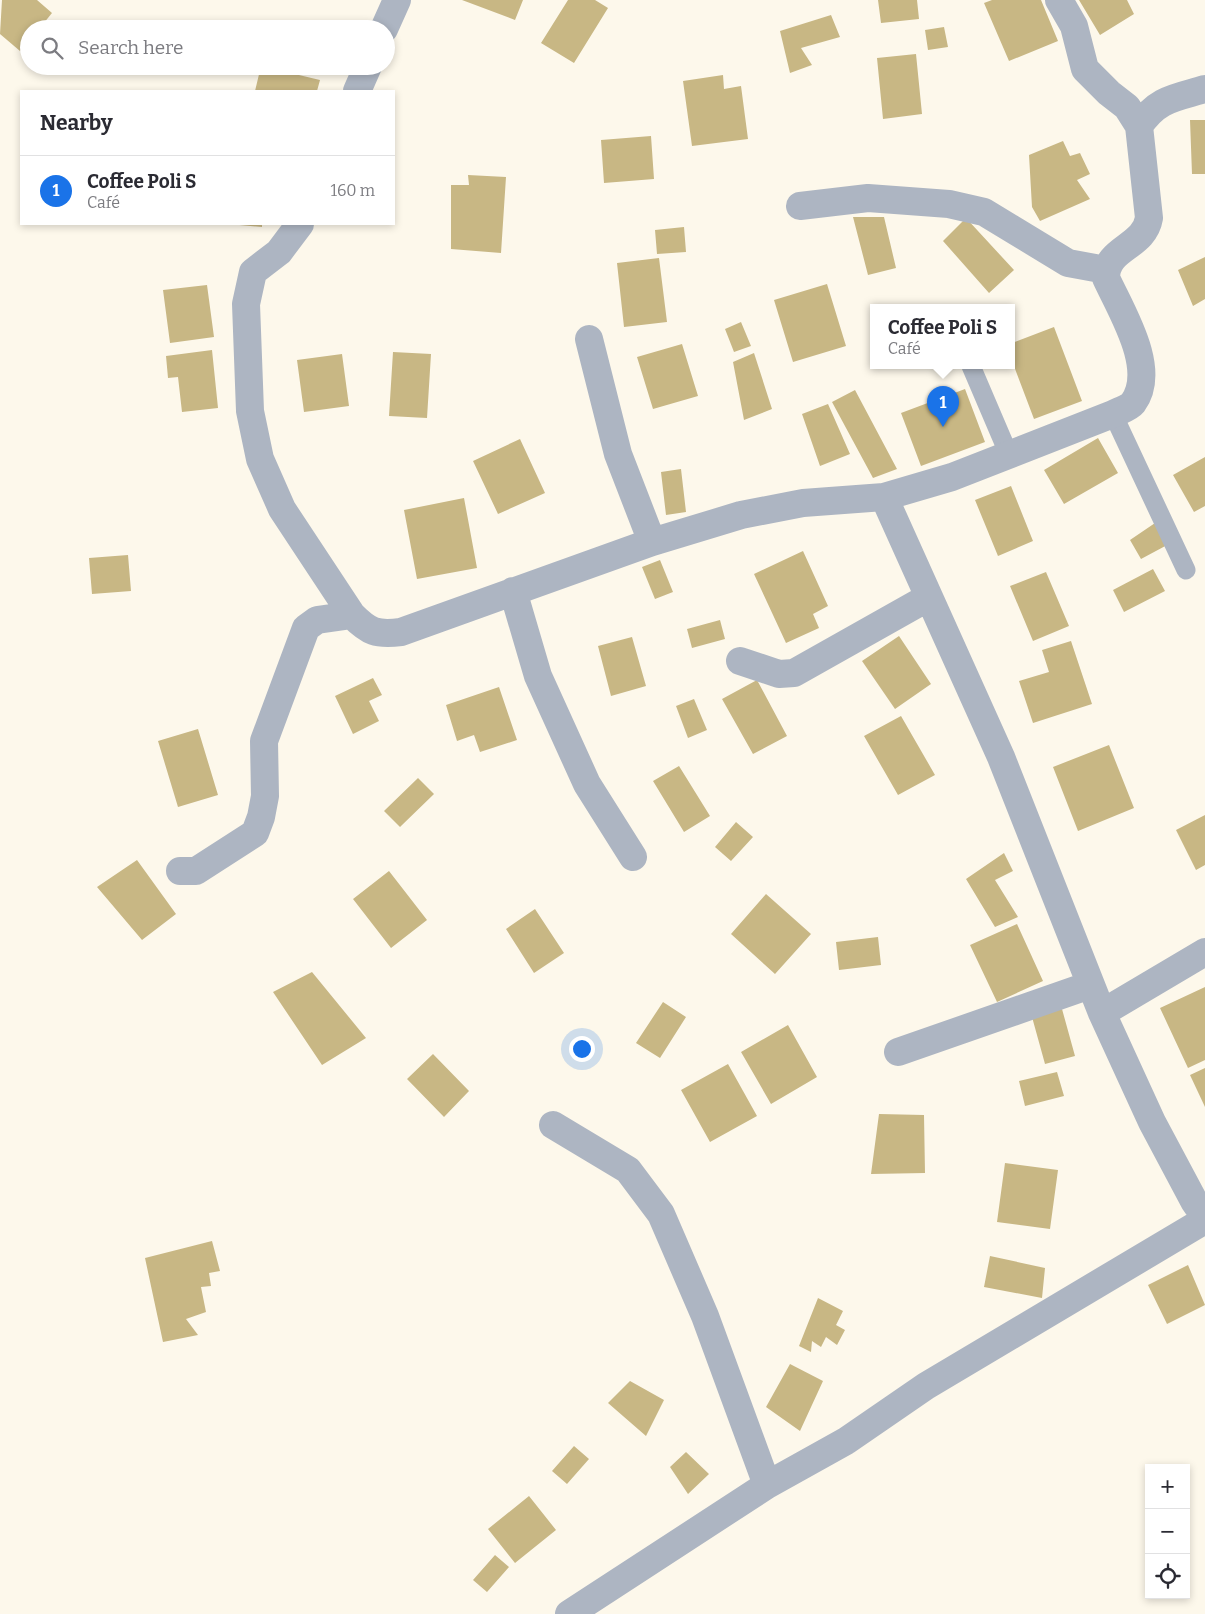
<!DOCTYPE html>
<meta charset="utf-8">
<style>
body{margin:0;font-family:Bitter,serif;background:#f7f7f7;color:#2b2b33}
.controls{position:absolute;right:15px;bottom:15px;display:grid;overflow:hidden;border-radius:0px;box-shadow:0 2px 8px #0003}
.controls button{width:45px;height:45px;display:grid;place-items:center;padding:0;border:0;border-bottom:1px solid #e1e1e2;background:#fff;color:#2b2b33;font:25px sans-serif}
.you{position:absolute;left:581px;top:1048px;width:18px;height:18px;margin:-12px;border:4px solid #fff;border-radius:50%;background:#1a73e8;box-shadow:0 0 0 8px #1a73e833}
.badge{display:grid;place-items:center;width:32px;height:32px;border-radius:50%;background:#1a73e8;color:#fff;font-size:16px;font-weight:700}
.pin{position:absolute;translate:-50% -41px;filter:drop-shadow(0 1px 2px #0008)}
.pin::after{content:'';position:absolute;top:26px;width:18px;height:15px;background:inherit;clip-path:polygon(0 0,100% 0,50% 100%)}
.popup{position:absolute;left:870px;top:304px;width:145px;height:65px;box-sizing:border-box;display:grid;place-content:center;border-radius:0px;background:#fff;filter:drop-shadow(0 1px 4px #0005);font-size:16px;white-space:nowrap;color:#7c7c81}
.popup b{font-size:19px;color:#2b2b33}
.popup::after{content:'';position:absolute;left:50%;top:100%;margin-left:-10px;border:10px solid transparent;border-top-color:#fff}
.list{margin:0;padding:0;list-style:none}
h2{display:flex;justify-content:space-between;align-items:center;height:65px;margin:0;padding:0 20px;font-size:21px}
h2 small{font-size:16px;font-weight:400;color:#7c7c81}
.list li{display:grid;grid-template-columns:32px 1fr auto;gap:15px;align-items:center;box-sizing:border-box;height:70px;padding:0 20px;border-top:1px solid #e1e1e2}
.list b{display:block;font-size:19px;white-space:nowrap}
.list p{margin:0;font-size:16px;white-space:nowrap;color:#7c7c81}
.list em{font-size:16px;font-style:normal;color:#7c7c81}
.icon{flex:none;width:28px;height:28px;fill:none;stroke:currentColor;stroke-width:2;stroke-linecap:round;stroke-linejoin:round}
.map{position:relative;flex:none;width:1205px;height:1614px;overflow:hidden}
.search{position:absolute;background:#fff;box-shadow:0 2px 8px #0003;left:20px;top:20px;width:375px;height:55px;display:flex;align-items:center;gap:12px;box-sizing:border-box;padding:0 18px;border-radius:28px;color:#7c7c81;font-size:19px}
.panel{position:absolute;background:#fff;box-shadow:0 2px 8px #0003;left:20px;top:90px;width:375px;height:135px;border-radius:0px}
.map>svg:first-child{display:block}
.building{fill:#c8b784}
.lines{fill:none;stroke-linecap:round;stroke-linejoin:round}
.service{stroke:#adb5c2;stroke-width:19}
.minor{stroke:#adb5c2;stroke-width:28}
</style>
<div class="map">
<svg width="1205" height="1614" viewBox="0 0 1205 1614">
<rect width="100%" height="100%" fill="#fdf8eb"/>
<path class="building" d="M 2,0 L 37,0 L 52,13 L 39,29 L 29,29 L 29,41 L 20,51 L 0,34 Z
M 462,0 L 523,0 L 515,20 Z
M 568,0 L 595,0 L 608,8 L 574,63 L 541,43 Z
M 878,0 L 917,0 L 919,19 L 881,23 Z
M 992,0 L 1041,0 L 1058,41 L 1009,61 L 984,3 Z
M 1079,0 L 1127,0 L 1134,14 L 1100,35 Z
M 831,15 L 840,37 L 801,48 L 812,65 L 790,73 L 780,31 Z
M 944,27 L 948,47 L 928,50 L 925,30 Z
M 916,54 L 922,114 L 883,119 L 877,58 Z
M 261,66 L 320,80 L 317,91 L 255,91 Z
M 723,75 L 724,89 L 741,86 L 748,139 L 692,146 L 683,81 Z
M 1190,120 L 1205,120 L 1205,174 L 1192,174 Z
M 651,136 L 654,179 L 604,183 L 601,140 Z
M 1063,141 L 1070,156 L 1080,153 L 1090,174 L 1077,180 L 1090,199 L 1040,221 L 1032,207 L 1029,155 Z
M 468,175 L 506,177 L 501,253 L 451,249 L 451,185 L 469,185 Z
M 853,217 L 884,217 L 896,268 L 868,275 Z
M 966,218 L 1014,270 L 989,293 L 943,241 Z
M 228,224 L 262,224 L 262,227 Z
M 684,227 L 686,252 L 657,254 L 655,230 Z
M 1205,257 L 1205,299 L 1193,306 L 1178,270 Z
M 659,258 L 667,322 L 624,327 L 617,263 Z
M 827,284 L 846,346 L 793,362 L 774,300 Z
M 207,285 L 214,337 L 170,343 L 163,290 Z
M 741,322 L 751,346 L 734,352 L 725,329 Z
M 1054,327 L 1082,401 L 1034,419 L 1012,361 L 1012,343 Z
M 682,344 L 698,396 L 653,409 L 637,357 Z
M 212,350 L 218,408 L 182,412 L 178,377 L 168,378 L 166,356 Z
M 393,352 L 431,354 L 427,418 L 389,416 Z
M 754,353 L 772,409 L 744,420 L 733,362 Z
M 342,354 L 349,406 L 304,412 L 297,360 Z
M 965,389 L 985,442 L 921,466 L 901,413 Z
M 855,390 L 897,469 L 873,478 L 832,402 Z
M 828,404 L 850,454 L 820,466 L 802,414 Z
M 1098,438 L 1118,473 L 1064,504 L 1044,470 Z
M 520,439 L 545,493 L 498,514 L 473,461 Z
M 1205,457 L 1205,506 L 1194,512 L 1173,475 Z
M 681,469 L 686,512 L 666,515 L 661,472 Z
M 1011,486 L 1033,541 L 998,556 L 975,500 Z
M 464,498 L 477,568 L 417,579 L 404,510 Z
M 1158,521 L 1169,544 L 1141,559 L 1130,540 Z
M 803,551 L 828,606 L 813,614 L 819,628 L 786,643 L 754,574 Z
M 128,555 L 131,591 L 92,594 L 89,558 Z
M 660,560 L 673,592 L 655,599 L 642,567 Z
M 1153,569 L 1165,591 L 1124,612 L 1113,590 Z
M 1046,572 L 1069,626 L 1033,641 L 1010,586 Z
M 720,620 L 725,639 L 692,648 L 687,629 Z
M 899,636 L 931,684 L 895,709 L 862,661 Z
M 632,637 L 646,686 L 611,696 L 598,646 Z
M 1071,641 L 1092,704 L 1033,723 L 1019,681 L 1049,672 L 1042,650 Z
M 373,678 L 382,695 L 369,701 L 379,721 L 353,734 L 335,696 Z
M 757,680 L 787,736 L 753,754 L 722,699 Z
M 499,687 L 517,740 L 480,752 L 474,735 L 457,741 L 446,705 Z
M 694,699 L 707,730 L 688,738 L 676,706 Z
M 901,716 L 935,775 L 898,795 L 864,736 Z
M 198,729 L 218,795 L 178,807 L 158,741 Z
M 1109,745 L 1134,808 L 1078,831 L 1053,767 Z
M 679,766 L 710,816 L 684,832 L 653,781 Z
M 418,778 L 434,794 L 400,827 L 384,811 Z
M 1205,815 L 1205,865 L 1196,870 L 1176,830 Z
M 736,822 L 753,837 L 731,861 L 715,847 Z
M 1004,853 L 1013,871 L 995,880 L 1018,917 L 995,927 L 966,879 Z
M 137,860 L 176,914 L 142,940 L 97,887 Z
M 389,871 L 427,920 L 391,948 L 353,899 Z
M 766,894 L 811,934 L 775,974 L 731,934 Z
M 535,909 L 564,953 L 534,973 L 506,929 Z
M 1017,924 L 1043,981 L 997,1002 L 970,945 Z
M 878,937 L 881,965 L 839,970 L 836,942 Z
M 312,972 L 366,1038 L 322,1065 L 273,992 Z
M 1205,987 L 1205,1060 L 1188,1068 L 1160,1008 Z
M 663,1002 L 686,1017 L 660,1058 L 636,1043 Z
M 1062,1009 L 1075,1056 L 1045,1064 L 1032,1017 Z
M 788,1025 L 817,1077 L 771,1104 L 741,1052 Z
M 433,1054 L 469,1091 L 444,1117 L 407,1079 Z
M 728,1064 L 757,1116 L 710,1142 L 681,1090 Z
M 1205,1068 L 1205,1107 L 1190,1075 Z
M 1057,1072 L 1064,1096 L 1025,1106 L 1019,1081 Z
M 879,1114 L 924,1115 L 925,1173 L 871,1174 Z
M 1005,1163 L 1058,1170 L 1050,1229 L 997,1222 Z
M 212,1241 L 220,1271 L 209,1273 L 211,1286 L 201,1287 L 206,1312 L 186,1319 L 198,1335 L 163,1342 L 145,1258 Z
M 990,1256 L 1045,1268 L 1042,1298 L 984,1287 Z
M 1188,1265 L 1205,1305 L 1167,1324 L 1148,1285 Z
M 818,1298 L 843,1311 L 836,1325 L 845,1330 L 837,1345 L 826,1337 L 821,1347 L 812,1341 L 811,1352 L 799,1346 Z
M 790,1364 L 823,1381 L 800,1431 L 766,1407 Z
M 630,1381 L 664,1400 L 646,1436 L 608,1403 Z
M 574,1446 L 589,1459 L 567,1484 L 552,1471 Z
M 686,1452 L 709,1474 L 688,1494 L 670,1467 Z
M 529,1496 L 556,1530 L 515,1563 L 488,1529 Z
M 495,1555 L 509,1567 L 487,1592 L 473,1580 Z"/>
<g class="lines">
<path class="service" d="M 971,366 L 1009,455
M 1113,414 L 1186,570"/>
<path class="minor" d="M 1059,0 L 1074,26 L 1085,69 L 1109,93 L 1127,107 L 1139,126
M 384,29 L 397,0
M 357,91 L 368,66
M 800,206 L 868,198 L 949,204 L 984,212 L 1068,263 L 1106,270
M 300,224 L 279,252 L 253,272 L 246,304 L 250,411 L 260,459 L 282,509 L 352,615 C 369,632 376,635 401,632 L 652,542 L 741,515 L 803,503 L 884,497 L 952,477 L 1113,414 C 1119,411 1129,408 1133,403 C 1158,369 1121,311 1106,278 C 1106,247 1144,248 1149,218 L 1139,126 C 1158,98 1175,98 1205,89
M 589,339 L 618,454 L 652,542
M 884,497 L 1001,757 L 1102,1013 L 1152,1122 L 1194,1201 L 1205,1217
M 513,591 L 538,676 L 587,784 L 633,857
M 740,661 L 779,674 L 794,673 L 929,597
M 180,871 L 196,871 L 255,833 L 261,817 L 265,796 L 264,741 L 306,628 L 317,620 L 352,615
M 1102,1013 L 1205,952
M 898,1052 L 1090,985
M 553,1125 L 628,1170 L 661,1214 L 705,1316 L 767,1485
M 569,1614 L 767,1485 L 846,1441 L 926,1386 L 1205,1220"/>
</g>
</svg>
<div class="controls">
<button>+</button>
<button>−</button>
<button><svg class="icon" aria-label="locate" viewBox="0 0 24 24"><circle cx="12" cy="12" r="6"/><path d="M12 2v4M12 18v4M2 12h4M18 12h4"/></svg></button>
</div>
<div class="you"></div>
<div class="pin badge" style="left:943px;top:427px">1</div>
<div class="popup"><b>Coffee Poli S</b>Café</div>
<div class="search"><svg class="icon" aria-label="search" viewBox="0 0 24 24"><circle cx="10" cy="10" r="6"/><path d="M15 15l6 6"/></svg>Search here</div>
<section class="panel">
<h2>Nearby<small></small></h2>
<ul class="list">
<li><span class="badge">1</span><div><b>Coffee Poli S</b><p>Café</p></div><em>160 m</em></li>
</ul>
</section>
</div>
